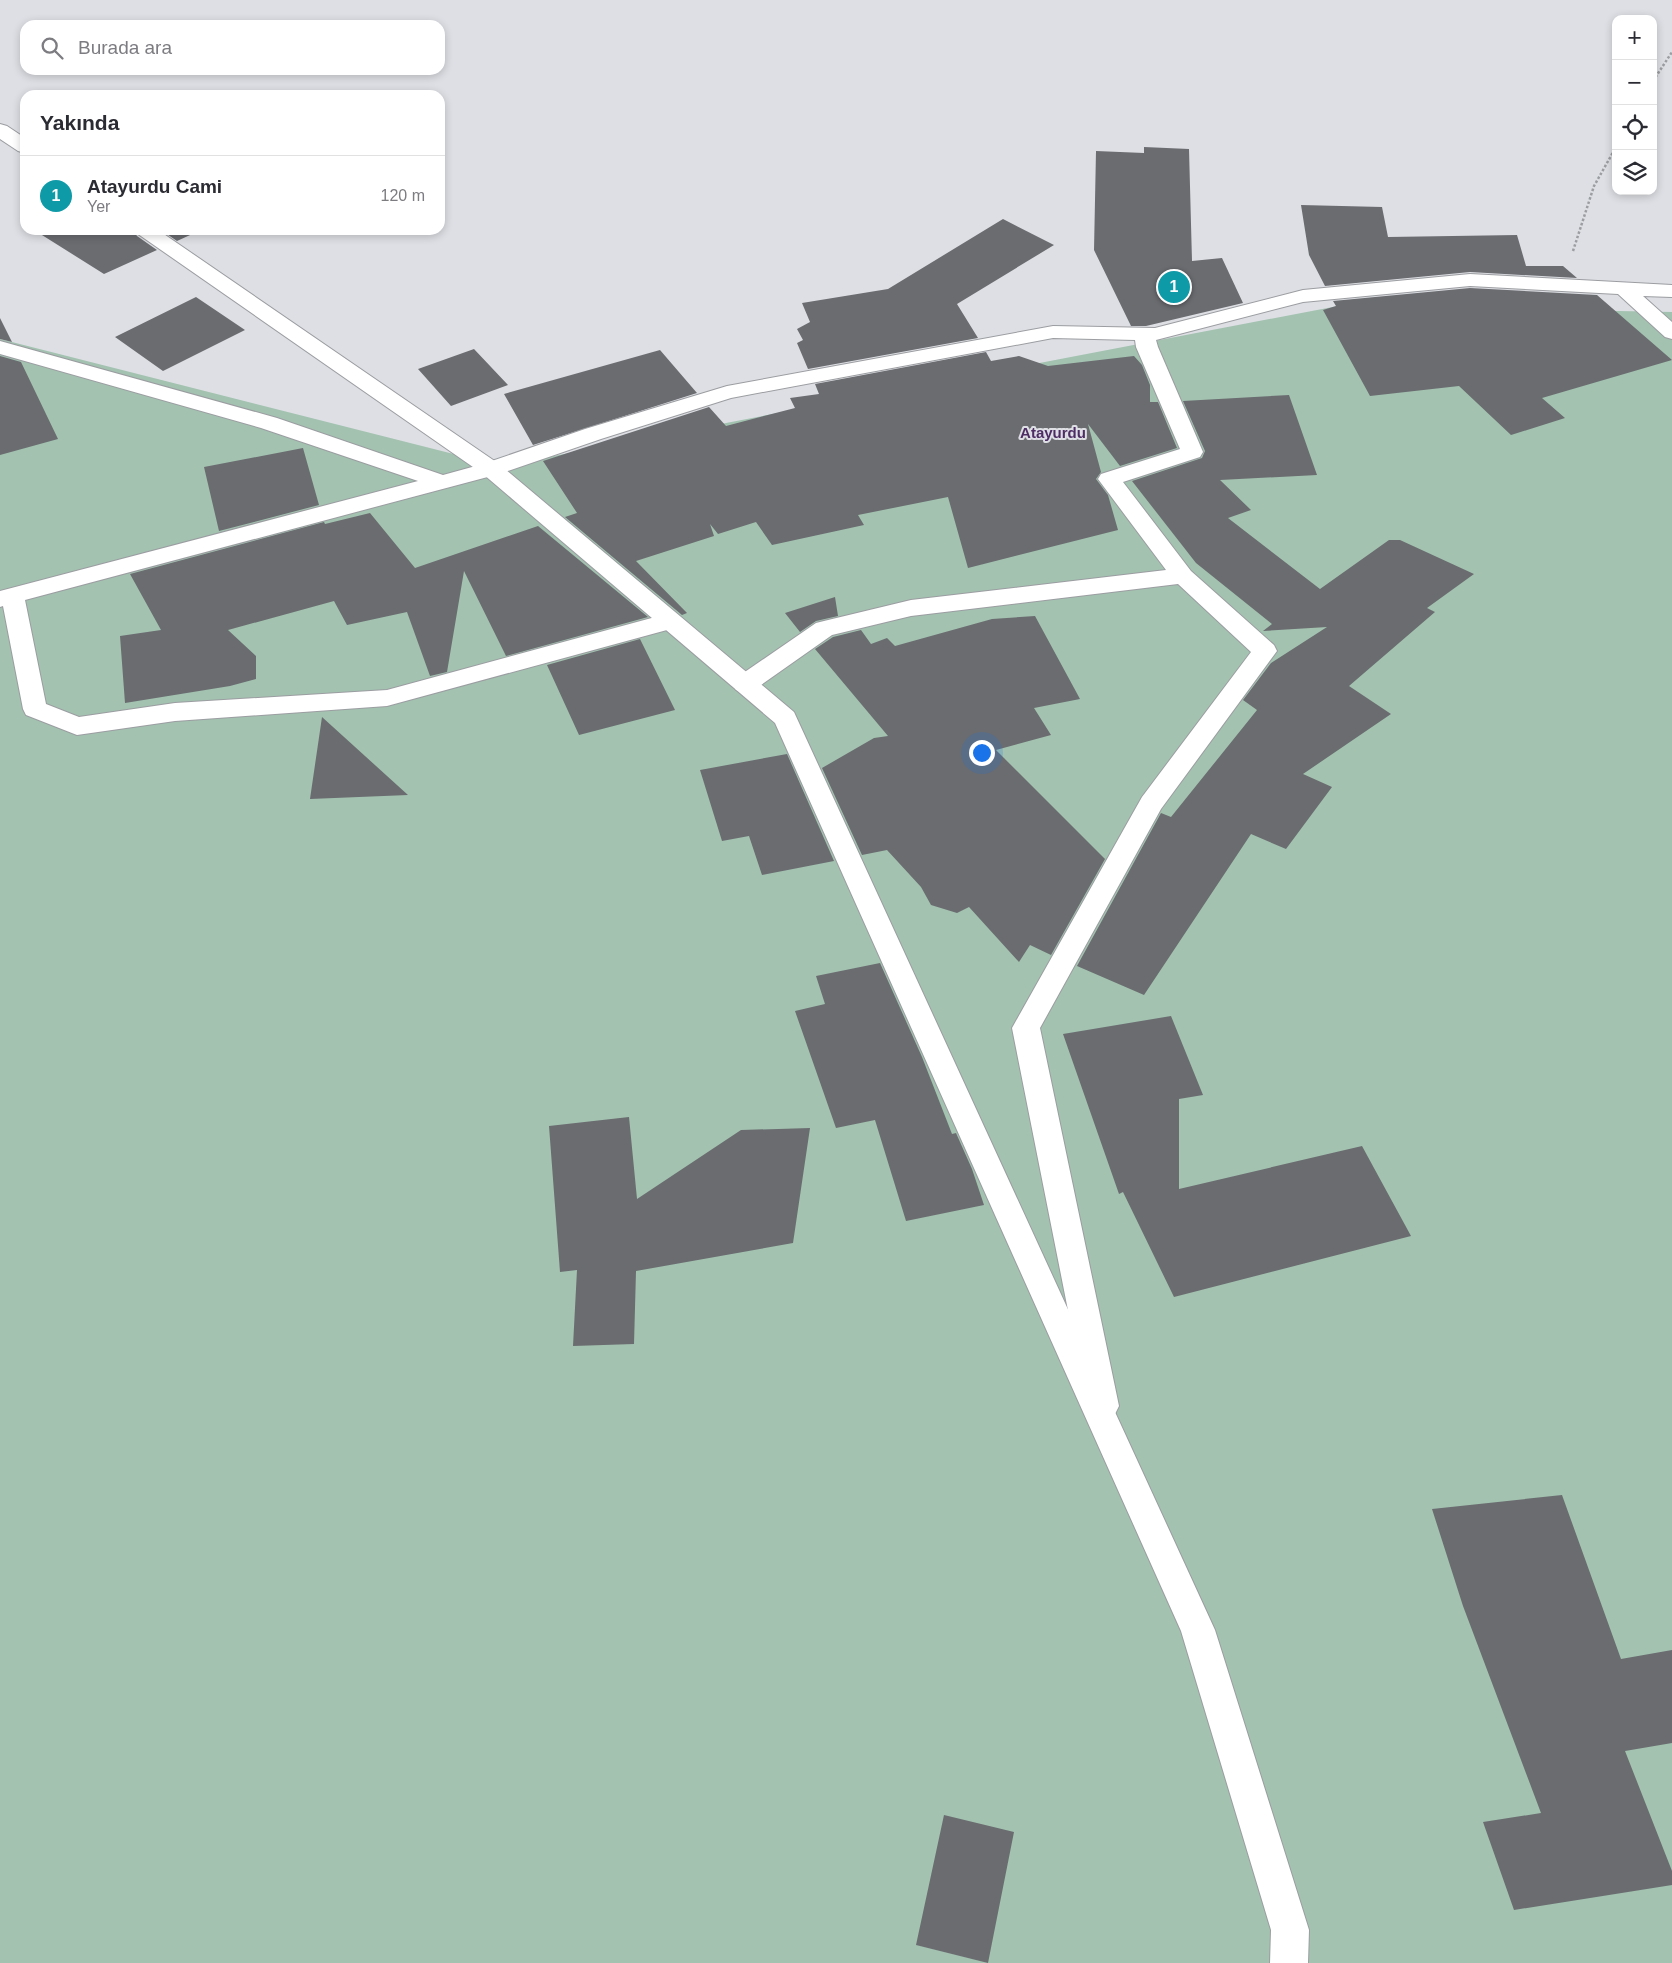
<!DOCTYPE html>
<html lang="tr">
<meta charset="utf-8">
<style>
body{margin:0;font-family:Helvetica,sans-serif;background:#f2f2f3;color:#2b2b33}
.controls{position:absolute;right:15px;top:15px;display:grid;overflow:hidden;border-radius:10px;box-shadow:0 2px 8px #0003}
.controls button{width:45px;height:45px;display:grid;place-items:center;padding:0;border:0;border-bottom:1px solid #e1e1e2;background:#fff;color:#2b2b33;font:25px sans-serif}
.you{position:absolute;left:981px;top:752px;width:18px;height:18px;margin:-12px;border:4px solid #fff;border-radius:50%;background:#1a73e8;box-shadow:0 0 0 8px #1a73e833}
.badge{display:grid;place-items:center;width:32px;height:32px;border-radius:50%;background:#b45309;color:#fff;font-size:16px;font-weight:700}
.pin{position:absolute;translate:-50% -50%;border:2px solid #fff;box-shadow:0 1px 5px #0006}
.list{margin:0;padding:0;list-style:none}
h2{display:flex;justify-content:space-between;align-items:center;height:65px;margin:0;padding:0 20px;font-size:21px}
h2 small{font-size:16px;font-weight:400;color:#7c7c81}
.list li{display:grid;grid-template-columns:32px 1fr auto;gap:15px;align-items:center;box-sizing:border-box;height:80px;padding:0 20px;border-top:1px solid #e1e1e2}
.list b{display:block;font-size:19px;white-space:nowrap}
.list p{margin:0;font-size:16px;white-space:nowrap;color:#7c7c81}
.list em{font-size:16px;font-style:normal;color:#7c7c81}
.icon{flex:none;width:28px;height:28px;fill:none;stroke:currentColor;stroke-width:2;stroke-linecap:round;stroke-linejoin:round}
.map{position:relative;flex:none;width:1672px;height:1963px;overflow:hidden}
.search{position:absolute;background:#fff;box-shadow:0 2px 8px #0003;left:20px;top:20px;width:425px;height:55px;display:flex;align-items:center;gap:12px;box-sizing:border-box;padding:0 18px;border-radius:15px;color:#7c7c81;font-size:19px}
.panel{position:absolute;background:#fff;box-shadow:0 2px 8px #0003;left:20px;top:90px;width:425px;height:145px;border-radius:15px}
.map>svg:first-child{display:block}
.green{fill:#a3c2b0}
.building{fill:#6a6c70}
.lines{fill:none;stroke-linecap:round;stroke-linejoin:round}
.minor-casing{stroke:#9b9da1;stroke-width:2}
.tertiary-casing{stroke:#9b9da1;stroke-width:2}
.path{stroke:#9b9da1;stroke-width:2.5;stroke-dasharray:2.5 2;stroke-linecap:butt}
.minor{fill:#fff;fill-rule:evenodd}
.tertiary{fill:#fff;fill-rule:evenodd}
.labels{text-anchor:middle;stroke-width:4;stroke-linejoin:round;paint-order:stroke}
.far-quarter-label{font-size:15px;font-weight:bold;fill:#4e2d65;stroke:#dddfe4}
</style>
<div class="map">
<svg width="1672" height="1963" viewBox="0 0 1672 1963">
<rect width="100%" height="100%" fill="#dddfe4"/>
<path class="green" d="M 1338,306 L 1672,312 L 1672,1963 L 0,1963 L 0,339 L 501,466 Z"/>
<path class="building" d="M 1144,147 L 1189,149 L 1192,261 L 1222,258 L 1243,303 L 1146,326 L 1131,326 L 1094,250 L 1096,151 L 1144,153 Z
M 1301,205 L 1382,207 L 1388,237 L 1517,235 L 1526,266 L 1563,266 L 1577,278 L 1470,272 L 1325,286 L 1309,255 Z
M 1003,219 L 1054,245 L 957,304 L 978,338 L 808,369 L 797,343 L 803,340 L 797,329 L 810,322 L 802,303 L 888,289 Z
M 34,230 L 133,230 L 137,236 L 157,250 L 104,274 Z
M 161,230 L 201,230 L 177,241 Z
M 1470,288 L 1597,295 L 1672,360 L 1542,398 L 1565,418 L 1511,435 L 1459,386 L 1370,396 L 1323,310 L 1336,306 L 1333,301 Z
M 196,297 L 245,330 L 163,371 L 115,337 Z
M 0,318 L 12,342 L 0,339 Z
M 474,349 L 508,385 L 451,406 L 418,369 Z
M 660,350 L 697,393 L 533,445 L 504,394 Z
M 986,352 L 991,361 L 1019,356 L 1048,366 L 1134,356 L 1142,365 L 1150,385 L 1150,402 L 1158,402 L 1177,448 L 1120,466 L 1088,424 L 1101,472 L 1096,479 L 1108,495 L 1118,530 L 968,568 L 948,497 L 858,515 L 864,525 L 772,545 L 756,522 L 718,534 L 710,524 L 714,536 L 636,561 L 687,613 L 682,615 L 565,517 L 577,513 L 543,461 L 709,407 L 726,426 L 795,408 L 790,398 L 819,394 L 815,384 Z
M 0,356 L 21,362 L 58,439 L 0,455 Z
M 1289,395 L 1317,475 L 1220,480 L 1251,510 L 1228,518 L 1320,589 L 1389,540 L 1400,540 L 1474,574 L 1427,608 L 1435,612 L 1349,686 L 1391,714 L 1303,774 L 1332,787 L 1286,849 L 1251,834 L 1144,995 L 1077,966 L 1161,813 L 1171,817 L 1257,710 L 1243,700 L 1271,663 L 1327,627 L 1263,631 L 1272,624 L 1196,563 L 1132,481 L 1202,458 L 1205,451 L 1183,401 Z
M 303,448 L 319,505 L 219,531 L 204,467 Z
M 370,513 L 415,568 L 538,526 L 648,617 L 506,656 L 464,571 L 447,672 L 430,676 L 407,612 L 347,625 L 334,601 L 228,630 L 256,656 L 256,679 L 230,686 L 125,703 L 120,636 L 161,630 L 130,574 L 324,522 L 325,524 Z
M 835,597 L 838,616 L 816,621 L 800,632 L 785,613 Z
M 1035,616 L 1080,699 L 1034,708 L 1051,735 L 996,750 L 1105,859 L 1051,955 L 1030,945 L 1019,962 L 969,907 L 957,913 L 931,905 L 921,887 L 887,850 L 862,855 L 822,768 L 874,738 L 888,736 L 815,649 L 833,637 L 861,630 L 871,644 L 887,638 L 895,646 L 992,619 Z
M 640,639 L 675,710 L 579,735 L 547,665 Z
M 322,717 L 408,795 L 310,799 Z
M 787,754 L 834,861 L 762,875 L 749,836 L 722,841 L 700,770 Z
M 880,963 L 922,1057 L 952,1134 L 956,1133 L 972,1169 L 984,1205 L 906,1221 L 875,1120 L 836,1128 L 795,1011 L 825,1004 L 816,976 Z
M 1171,1016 L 1203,1095 L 1179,1099 L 1179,1189 L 1362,1146 L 1411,1236 L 1174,1297 L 1123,1192 L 1119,1194 L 1063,1034 Z
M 629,1117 L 637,1199 L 741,1130 L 810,1128 L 793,1243 L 636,1271 L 634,1344 L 573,1346 L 577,1270 L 560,1272 L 549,1126 Z
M 1562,1495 L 1621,1659 L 1672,1650 L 1672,1743 L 1625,1751 L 1672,1871 L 1672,1885 L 1514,1910 L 1483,1822 L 1541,1813 L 1463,1606 L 1432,1509 Z
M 944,1815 L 1014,1832 L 988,1963 L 916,1945 Z"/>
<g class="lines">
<g class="minor-casing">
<path id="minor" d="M 1470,274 L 1672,285 L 1672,297 L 1643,296 L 1672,322 L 1672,339 L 1665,337 L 1618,294 L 1470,286 L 1303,302 L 1156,340 L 1158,347 L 1203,452 L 1200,457 L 1123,482 L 1191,571 L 1274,645 L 1277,651 L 1161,809 L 1040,1028 L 1119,1406 L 1114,1416 L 1103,1420 L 1092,1416 L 1087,1406 L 1012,1028 L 1142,797 L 1251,652 L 1178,584 L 911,616 L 832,635 L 754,690 L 745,692 L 736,690 L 733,684 L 736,678 L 816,623 L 824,621 L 911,600 L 1166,570 L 1098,479 L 1101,474 L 1180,449 L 1136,347 L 1135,340 L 1053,338 L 731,398 L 601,439 L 499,474 L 25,600 L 46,704 L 79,717 L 175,703 L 387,690 L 670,613 L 678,615 L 682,621 L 678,627 L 387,706 L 175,721 L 77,735 L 26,715 L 23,709 L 3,606 L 0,607 L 0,591 L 418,481 L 261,428 L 0,354 L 0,341 L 277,418 L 443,475 L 483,464 L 585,429 L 727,386 L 1053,326 L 1155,328 L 1303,290 Z"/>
</g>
<g class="tertiary-casing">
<path id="tertiary" d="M 0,124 L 7,126 L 25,138 L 25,153 L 18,151 L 0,139 Z
M 135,230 L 158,230 L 499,464 L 794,712 L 1215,1630 L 1309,1930 L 1308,1963 L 1270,1963 L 1271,1930 L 1181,1631 L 775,723 L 483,474 L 138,234 Z"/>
</g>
<path class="path" d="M 1653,81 L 1672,52
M 1573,251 L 1594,186 L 1616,147"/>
<use href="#minor" class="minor"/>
<use href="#tertiary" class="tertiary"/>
</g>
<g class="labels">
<g class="far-quarter-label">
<text x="1053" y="438">Atayurdu</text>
</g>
</g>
</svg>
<div class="controls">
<button>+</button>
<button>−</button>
<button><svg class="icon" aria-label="locate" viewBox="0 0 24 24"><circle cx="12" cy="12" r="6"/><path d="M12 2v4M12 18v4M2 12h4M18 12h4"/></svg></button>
<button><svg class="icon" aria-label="layers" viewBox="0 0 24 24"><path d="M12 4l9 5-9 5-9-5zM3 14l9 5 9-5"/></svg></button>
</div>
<div class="you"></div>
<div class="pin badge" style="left:1174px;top:287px;background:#0f9aa8">1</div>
<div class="search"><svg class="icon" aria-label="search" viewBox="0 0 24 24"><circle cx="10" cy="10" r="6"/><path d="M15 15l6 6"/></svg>Burada ara</div>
<section class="panel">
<h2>Yakında<small></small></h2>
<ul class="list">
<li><span class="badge" style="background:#0f9aa8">1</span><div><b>Atayurdu Cami</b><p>Yer</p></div><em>120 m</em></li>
</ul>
</section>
</div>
